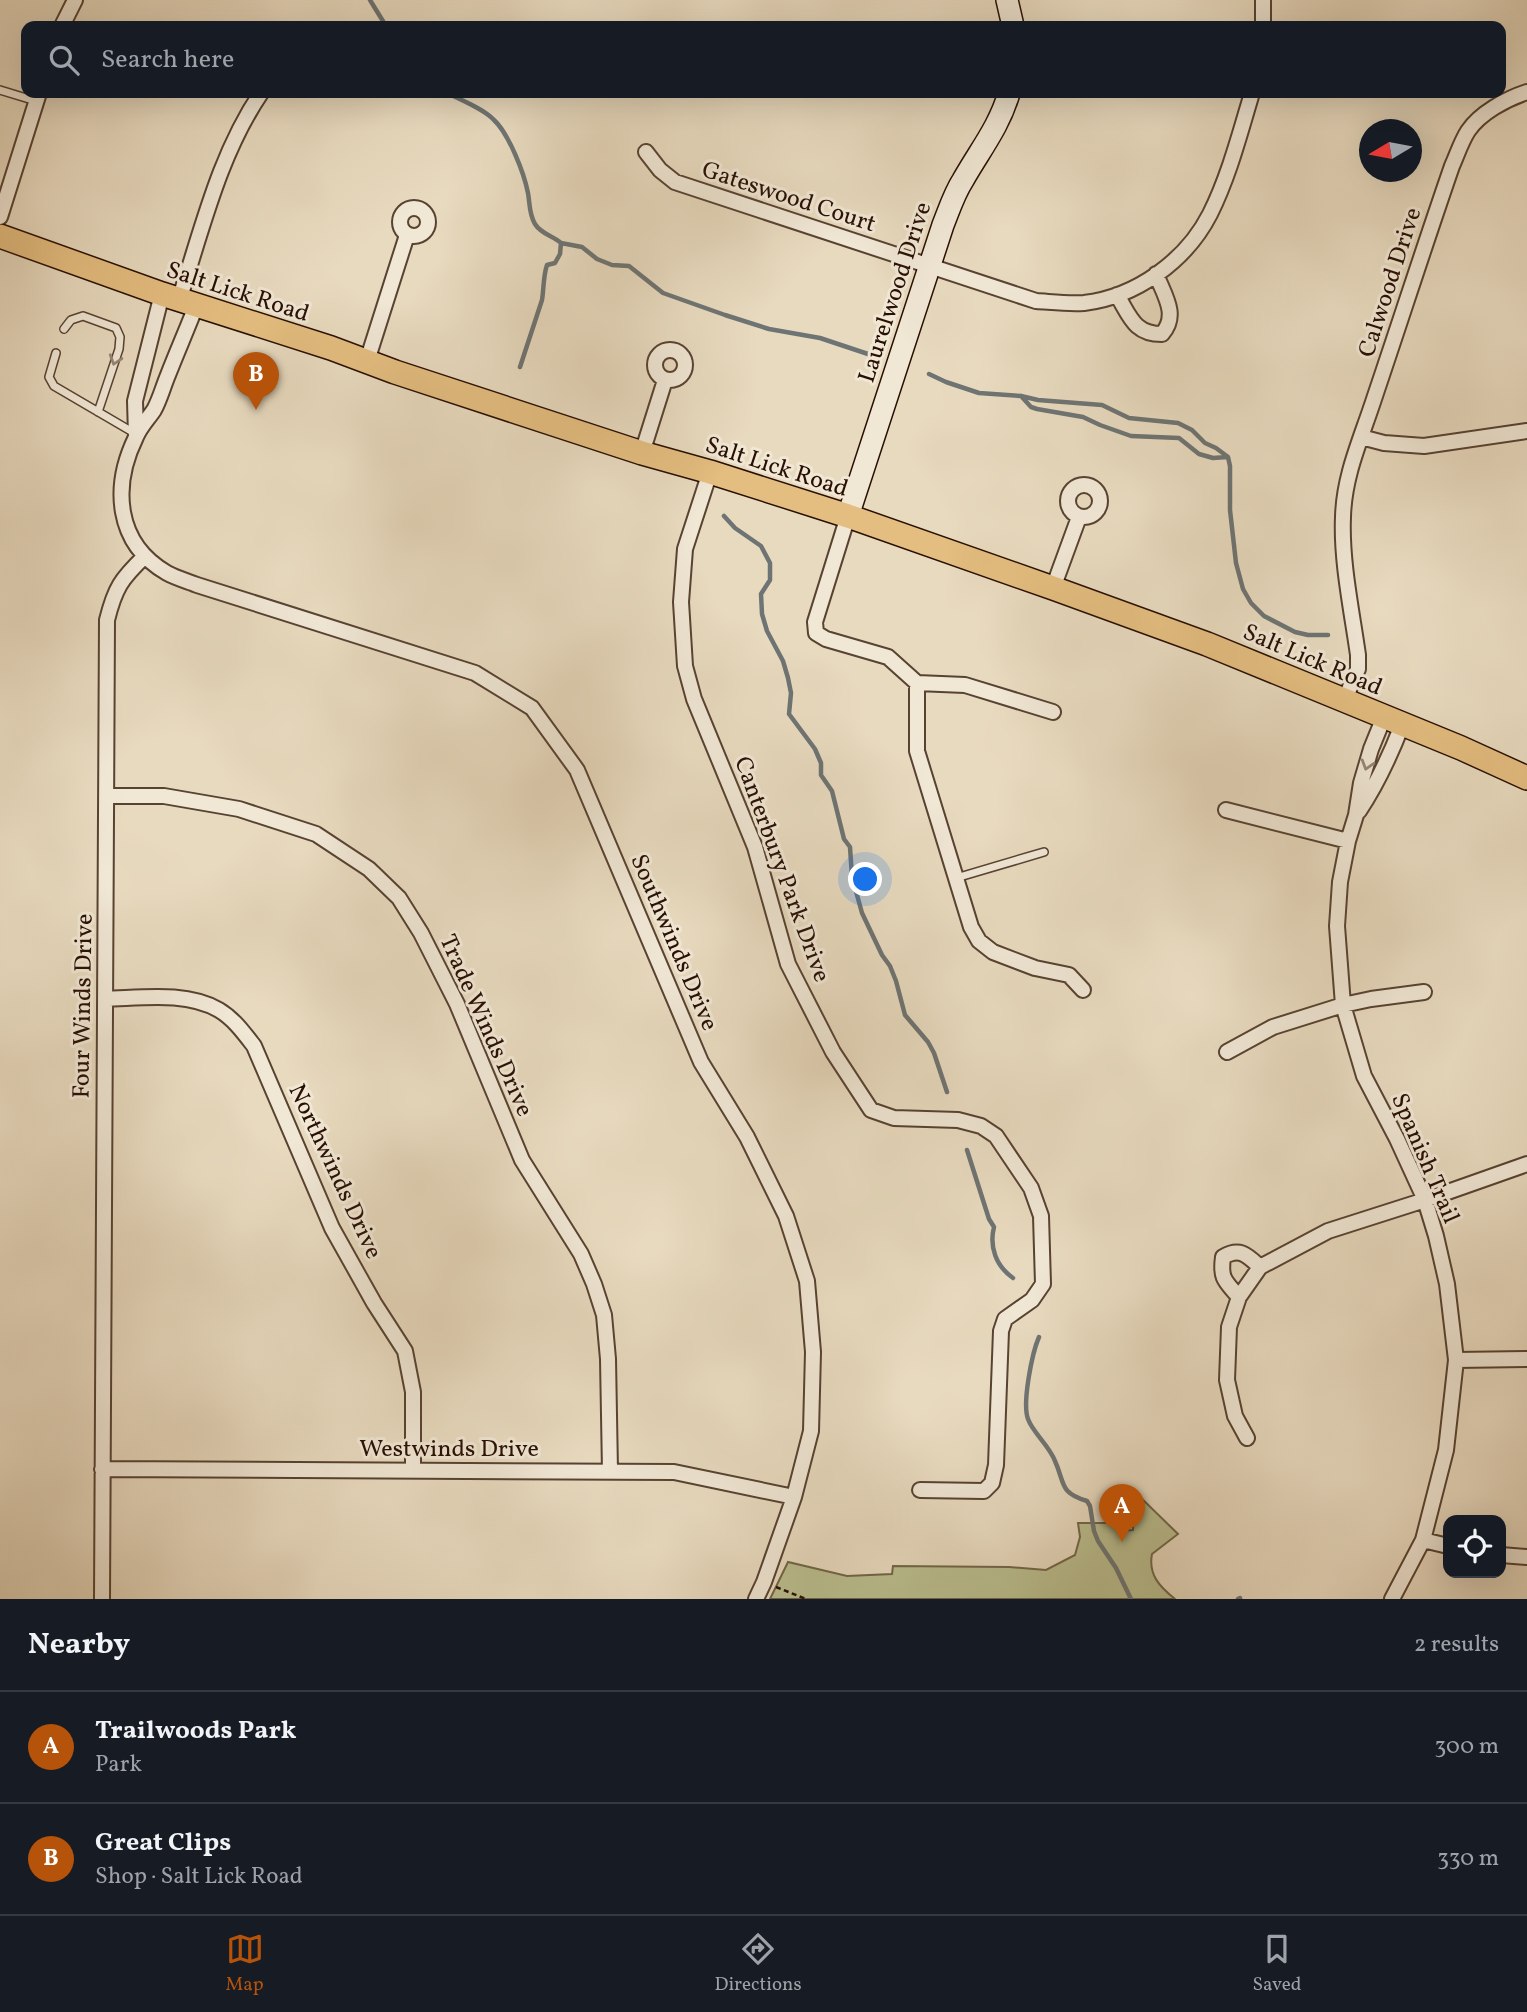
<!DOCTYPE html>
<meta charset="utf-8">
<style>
body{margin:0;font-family:Vollkorn,serif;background:#242831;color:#f1f3f6}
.controls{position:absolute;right:21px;bottom:21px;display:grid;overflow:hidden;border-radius:14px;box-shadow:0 7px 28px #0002}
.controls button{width:63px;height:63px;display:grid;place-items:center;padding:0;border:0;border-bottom:2px solid #363941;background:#171b24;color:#f1f3f6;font:35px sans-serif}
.compass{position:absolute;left:1359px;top:119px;width:63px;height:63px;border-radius:50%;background:#171b24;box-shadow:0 7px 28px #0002;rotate:260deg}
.you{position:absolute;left:866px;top:880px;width:24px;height:24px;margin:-18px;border:5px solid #fff;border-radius:50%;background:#1a73e8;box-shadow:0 0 0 10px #1a73e833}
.badge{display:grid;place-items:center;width:46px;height:46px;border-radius:50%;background:#b45309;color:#fff;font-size:23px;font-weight:700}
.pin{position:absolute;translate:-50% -58px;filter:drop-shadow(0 2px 4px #0008)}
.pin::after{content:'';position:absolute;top:37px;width:24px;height:21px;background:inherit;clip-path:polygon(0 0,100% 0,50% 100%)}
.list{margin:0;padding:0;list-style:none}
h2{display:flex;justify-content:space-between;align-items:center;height:91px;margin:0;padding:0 28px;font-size:30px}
h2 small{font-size:23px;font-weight:400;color:#9ea1a6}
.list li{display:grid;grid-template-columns:46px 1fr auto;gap:21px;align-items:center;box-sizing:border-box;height:112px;padding:0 28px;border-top:2px solid #363941}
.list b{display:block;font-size:26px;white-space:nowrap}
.list p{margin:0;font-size:23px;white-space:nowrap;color:#9ea1a6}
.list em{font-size:23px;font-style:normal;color:#9ea1a6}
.icon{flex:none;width:38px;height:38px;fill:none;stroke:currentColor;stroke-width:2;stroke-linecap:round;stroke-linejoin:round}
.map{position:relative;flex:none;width:1527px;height:1599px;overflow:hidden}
.search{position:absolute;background:#171b24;box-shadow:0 7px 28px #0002;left:21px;right:21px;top:21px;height:77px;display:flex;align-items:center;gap:18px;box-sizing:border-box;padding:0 24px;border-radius:14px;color:#9ea1a6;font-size:26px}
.sheet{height:315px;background:#171b24}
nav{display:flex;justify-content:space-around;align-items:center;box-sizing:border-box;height:98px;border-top:2px solid #363941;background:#171b24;font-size:19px;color:#9ea1a6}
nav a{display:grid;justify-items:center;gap:4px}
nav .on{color:#b45309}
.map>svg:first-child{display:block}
.green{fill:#babe8f;stroke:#716649;stroke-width:2}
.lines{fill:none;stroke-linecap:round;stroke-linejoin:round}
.stream{stroke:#6e7473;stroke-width:4.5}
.lane-casing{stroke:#584232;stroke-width:10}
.street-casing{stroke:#584232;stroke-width:18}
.secondary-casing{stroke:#280f03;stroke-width:24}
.primary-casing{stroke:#280f03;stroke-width:26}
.path{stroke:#280f03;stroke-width:2.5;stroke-dasharray:5 3.5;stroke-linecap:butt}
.lane{stroke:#f0e7d5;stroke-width:7}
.street{stroke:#f0e7d5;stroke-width:14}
.secondary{stroke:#f0e7d5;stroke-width:21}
.primary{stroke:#e4bd80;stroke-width:23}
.oneway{stroke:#968676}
.labels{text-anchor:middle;stroke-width:6;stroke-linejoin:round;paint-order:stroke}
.street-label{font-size:24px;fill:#280f03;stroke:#f0e7d5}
</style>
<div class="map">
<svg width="1527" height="1599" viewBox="0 0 1527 1599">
<rect width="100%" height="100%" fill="#e8dabf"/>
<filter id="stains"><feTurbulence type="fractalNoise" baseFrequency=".00286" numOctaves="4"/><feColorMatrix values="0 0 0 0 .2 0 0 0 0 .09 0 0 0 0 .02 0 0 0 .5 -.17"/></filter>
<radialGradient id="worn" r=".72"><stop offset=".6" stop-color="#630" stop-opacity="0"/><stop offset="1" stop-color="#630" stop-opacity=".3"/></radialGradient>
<path class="green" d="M 1136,1493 L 1178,1534 L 1152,1554 C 1148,1575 1160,1587 1175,1599 L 770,1599 L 788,1562 L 847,1576 L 892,1574 L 893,1566 L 1009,1567 L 1046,1570 L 1075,1555 L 1080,1537 L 1078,1523 L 1115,1523 L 1119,1531 L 1133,1530 L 1133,1496 Z"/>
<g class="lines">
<path class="stream" d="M 370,0 L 386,26
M 447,93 C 461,100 484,109 494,120 C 509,134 524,173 528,193 C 530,204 529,214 535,224 C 541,234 553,236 561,243 L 560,254 L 555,263 L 547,265 C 543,277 544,288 542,300 L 520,367
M 561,243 L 582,247 L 597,259 L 612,265 L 629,266 L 663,293 L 725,315 L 769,329 L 820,338 L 871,355
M 929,374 L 946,382 L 979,393 L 1021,396 L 1038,400 L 1102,405 L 1129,418 L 1178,423 L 1192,430 L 1205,443 L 1216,448 L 1228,457 L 1230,466 L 1230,510 L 1236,563 L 1243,589 L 1251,603 L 1264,616 L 1295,632 L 1308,635 L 1328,635
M 1021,396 L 1031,407 L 1037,409 L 1083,417 L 1100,425 L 1131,436 L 1179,438 L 1199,454 L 1213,458 L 1227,457
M 724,516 L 735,528 L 761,546 L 770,563 L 770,580 L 761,594 L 762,614 L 767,631 L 783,661 L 788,678 L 791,693 L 789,714 L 815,749 L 821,763 L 821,775 L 832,791 L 844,839 L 850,847 L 852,877 L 862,913 L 882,955 L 890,966 L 896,981 L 905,1015 L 928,1042 L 934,1053 L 947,1092
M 967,1150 L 989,1219 L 994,1227 C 989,1247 996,1266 1013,1278
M 1039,1337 C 1032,1353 1022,1403 1028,1419 C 1033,1433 1049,1445 1055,1461 C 1065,1483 1059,1493 1087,1501 L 1090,1506 L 1094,1531 L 1098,1541 L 1116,1568 L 1131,1599
M 1238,1599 L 1240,1598"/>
<g class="lane-casing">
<path id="lane" d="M 0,90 L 36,101
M 64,329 L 71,320 L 83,316 L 116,328 L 120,337 L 119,349 L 98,412
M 56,353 L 49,377 L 54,386 L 136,434
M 956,878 L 1044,852"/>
</g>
<g class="street-casing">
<path id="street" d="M 62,26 L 75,0
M 1263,26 L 1263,0
M 646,152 L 660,170 L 675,182 L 1036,301 C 1052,302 1067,304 1084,303 C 1136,297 1186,261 1210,214 C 1229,176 1240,133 1252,93
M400 222a14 14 0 1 1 28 0a14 14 0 1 1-28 0Z
M 0,217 L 39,93
M 1117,295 C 1130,316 1134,334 1162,334 C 1179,315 1164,295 1156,274
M 179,300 C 202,230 219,155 261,93
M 196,306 C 187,329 177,352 168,375 C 163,387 160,399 154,410 C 148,419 140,427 136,437 C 112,486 115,543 167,573 C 176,578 187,581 197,585 L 475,673 L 532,708 L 577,770 L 701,1062 L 747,1137 L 786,1216 L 807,1281 L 813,1352 L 811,1431 L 794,1497 L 764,1582 L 756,1599
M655 365a15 15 0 1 1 30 0a15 15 0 1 1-30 0Z
M 367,361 L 407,235
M 136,435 L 135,401 L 162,294
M 1361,437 L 1384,443 L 1424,446 L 1527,431
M 642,453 L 665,380
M 710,472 L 685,549 L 681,602 L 685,666 L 694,699 L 755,847 L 788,964 L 833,1052 L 871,1110 L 894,1118 L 958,1120 L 981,1126 L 996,1136 L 1031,1188 L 1041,1216 L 1043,1284 L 1032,1300 L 1005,1319 L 1001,1331 L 996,1465 L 992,1483 L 984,1491 L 920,1490
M1068 501a16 16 0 1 1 32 0a16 16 0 1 1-32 0Z
M 848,516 L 815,622 L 816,633 L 826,639 L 888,657 L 917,683 L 917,751 L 971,927 L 979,941 L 993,952 L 1035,968 L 1069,975 L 1083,990
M 1053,588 L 1079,517
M 917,683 L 965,685 L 1053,712
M 1344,701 L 1358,669 L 1358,655 C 1352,612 1341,561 1343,517 C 1344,475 1361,439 1374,399 C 1400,322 1425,244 1452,166 C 1457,155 1461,142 1468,131 C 1480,113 1506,99 1527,92
M 1384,717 L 1371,749 L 1361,783 L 1356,815 L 1348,841 L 1340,882 L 1337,926 L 1343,1005 L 1364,1076 L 1397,1139 L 1425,1200 L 1436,1236 L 1447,1284 L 1456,1360 L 1446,1450 L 1423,1540 L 1392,1599
M 108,796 L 164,796 L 239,809 L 316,834 L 369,869 L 399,898 L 421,933 L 457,1004 L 522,1160 L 581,1254 L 594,1284 L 604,1315 L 608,1359 L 610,1471
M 1226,810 L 1348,841
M 1359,811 C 1377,784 1390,756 1402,725
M 105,999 C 142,998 186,991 219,1010 C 234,1019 244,1033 254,1046 L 332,1228 L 374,1303 L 405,1351 L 413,1392 L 413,1471
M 1227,1052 L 1273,1027 L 1343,1005 L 1371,999 L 1424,992
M 1239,1297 C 1225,1281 1220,1279 1223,1257 C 1240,1247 1247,1255 1260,1267
M 1456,1360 L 1527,1359
M 1247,1438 L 1235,1416 L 1227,1380 L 1229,1327 L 1239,1297 L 1260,1267 L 1328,1231 L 1425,1200 L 1527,1164
M 102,1469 L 674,1472 L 794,1497
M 1423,1540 L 1448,1546
M 1501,1555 L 1527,1557
M 102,1599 L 107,620 C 115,588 121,579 145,556"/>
</g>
<g class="secondary-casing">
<path id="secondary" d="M 1007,0 L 1013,26
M 848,516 L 943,225 C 949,210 954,194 963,180 C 980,150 999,127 1009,93"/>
</g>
<g class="primary-casing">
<path id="primary" d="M 0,236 L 162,294 L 331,348 L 395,372 L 642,453 L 710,472 L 848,516 L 1053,588 L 1207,644 L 1461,748 L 1527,778"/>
</g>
<path class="path" d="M 776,1587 L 806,1599"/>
<use href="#lane" class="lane"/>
<use href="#street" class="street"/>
<use href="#secondary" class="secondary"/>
<use href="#primary" class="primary"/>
</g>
<defs><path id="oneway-chevron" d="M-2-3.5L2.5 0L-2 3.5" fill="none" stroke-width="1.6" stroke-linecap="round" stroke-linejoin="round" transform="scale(1.75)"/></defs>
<g class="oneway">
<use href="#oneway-chevron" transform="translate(115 360) rotate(108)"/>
<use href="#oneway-chevron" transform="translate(1367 765) rotate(107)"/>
</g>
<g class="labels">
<g class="street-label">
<text transform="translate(789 196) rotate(18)" y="8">Gateswood Court</text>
<text transform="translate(1389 282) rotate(-72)" y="8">Calwood Drive</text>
<text transform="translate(238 291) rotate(18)" y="8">Salt Lick Road</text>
<text transform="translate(894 292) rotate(-72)" y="8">Laurelwood Drive</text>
<text transform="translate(777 466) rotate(18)" y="8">Salt Lick Road</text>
<text transform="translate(1313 659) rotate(23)" y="8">Salt Lick Road</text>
<text transform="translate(783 869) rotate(70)" y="8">Canterbury Park Drive</text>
<text transform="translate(675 942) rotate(67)" y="8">Southwinds Drive</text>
<text transform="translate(82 1006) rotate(-89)" y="8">Four Winds Drive</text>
<text transform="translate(487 1025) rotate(66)" y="8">Trade Winds Drive</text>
<text transform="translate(1426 1158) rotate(67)" y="8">Spanish Trail</text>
<text transform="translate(336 1171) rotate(65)" y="8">Northwinds Drive</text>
<text x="449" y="1456">Westwinds Drive</text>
</g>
</g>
<rect width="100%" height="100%" filter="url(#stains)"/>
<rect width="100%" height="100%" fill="url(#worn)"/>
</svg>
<div class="controls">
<button><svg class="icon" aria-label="locate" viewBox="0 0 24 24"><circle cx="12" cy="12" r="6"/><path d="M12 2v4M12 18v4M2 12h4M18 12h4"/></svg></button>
</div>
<svg class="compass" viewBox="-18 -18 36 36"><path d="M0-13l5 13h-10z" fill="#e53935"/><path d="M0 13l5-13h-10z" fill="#9ea1a6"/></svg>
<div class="you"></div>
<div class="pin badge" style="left:1122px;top:1542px">A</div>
<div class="pin badge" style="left:256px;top:410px">B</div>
<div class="search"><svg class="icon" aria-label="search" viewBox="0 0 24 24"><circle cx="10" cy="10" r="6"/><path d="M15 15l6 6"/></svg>Search here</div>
</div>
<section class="sheet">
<h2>Nearby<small>2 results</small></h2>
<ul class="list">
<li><span class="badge">A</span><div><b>Trailwoods Park</b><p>Park</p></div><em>300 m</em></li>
<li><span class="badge">B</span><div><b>Great Clips</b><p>Shop · Salt Lick Road</p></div><em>330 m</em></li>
</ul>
</section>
<nav>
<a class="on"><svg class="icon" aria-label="map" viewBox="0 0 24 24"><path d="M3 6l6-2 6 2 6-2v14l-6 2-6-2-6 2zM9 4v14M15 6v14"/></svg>Map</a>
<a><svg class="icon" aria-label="directions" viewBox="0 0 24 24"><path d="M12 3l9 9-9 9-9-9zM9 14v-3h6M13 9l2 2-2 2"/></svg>Directions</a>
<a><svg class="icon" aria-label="saved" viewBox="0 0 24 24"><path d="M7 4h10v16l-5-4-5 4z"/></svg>Saved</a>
</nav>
